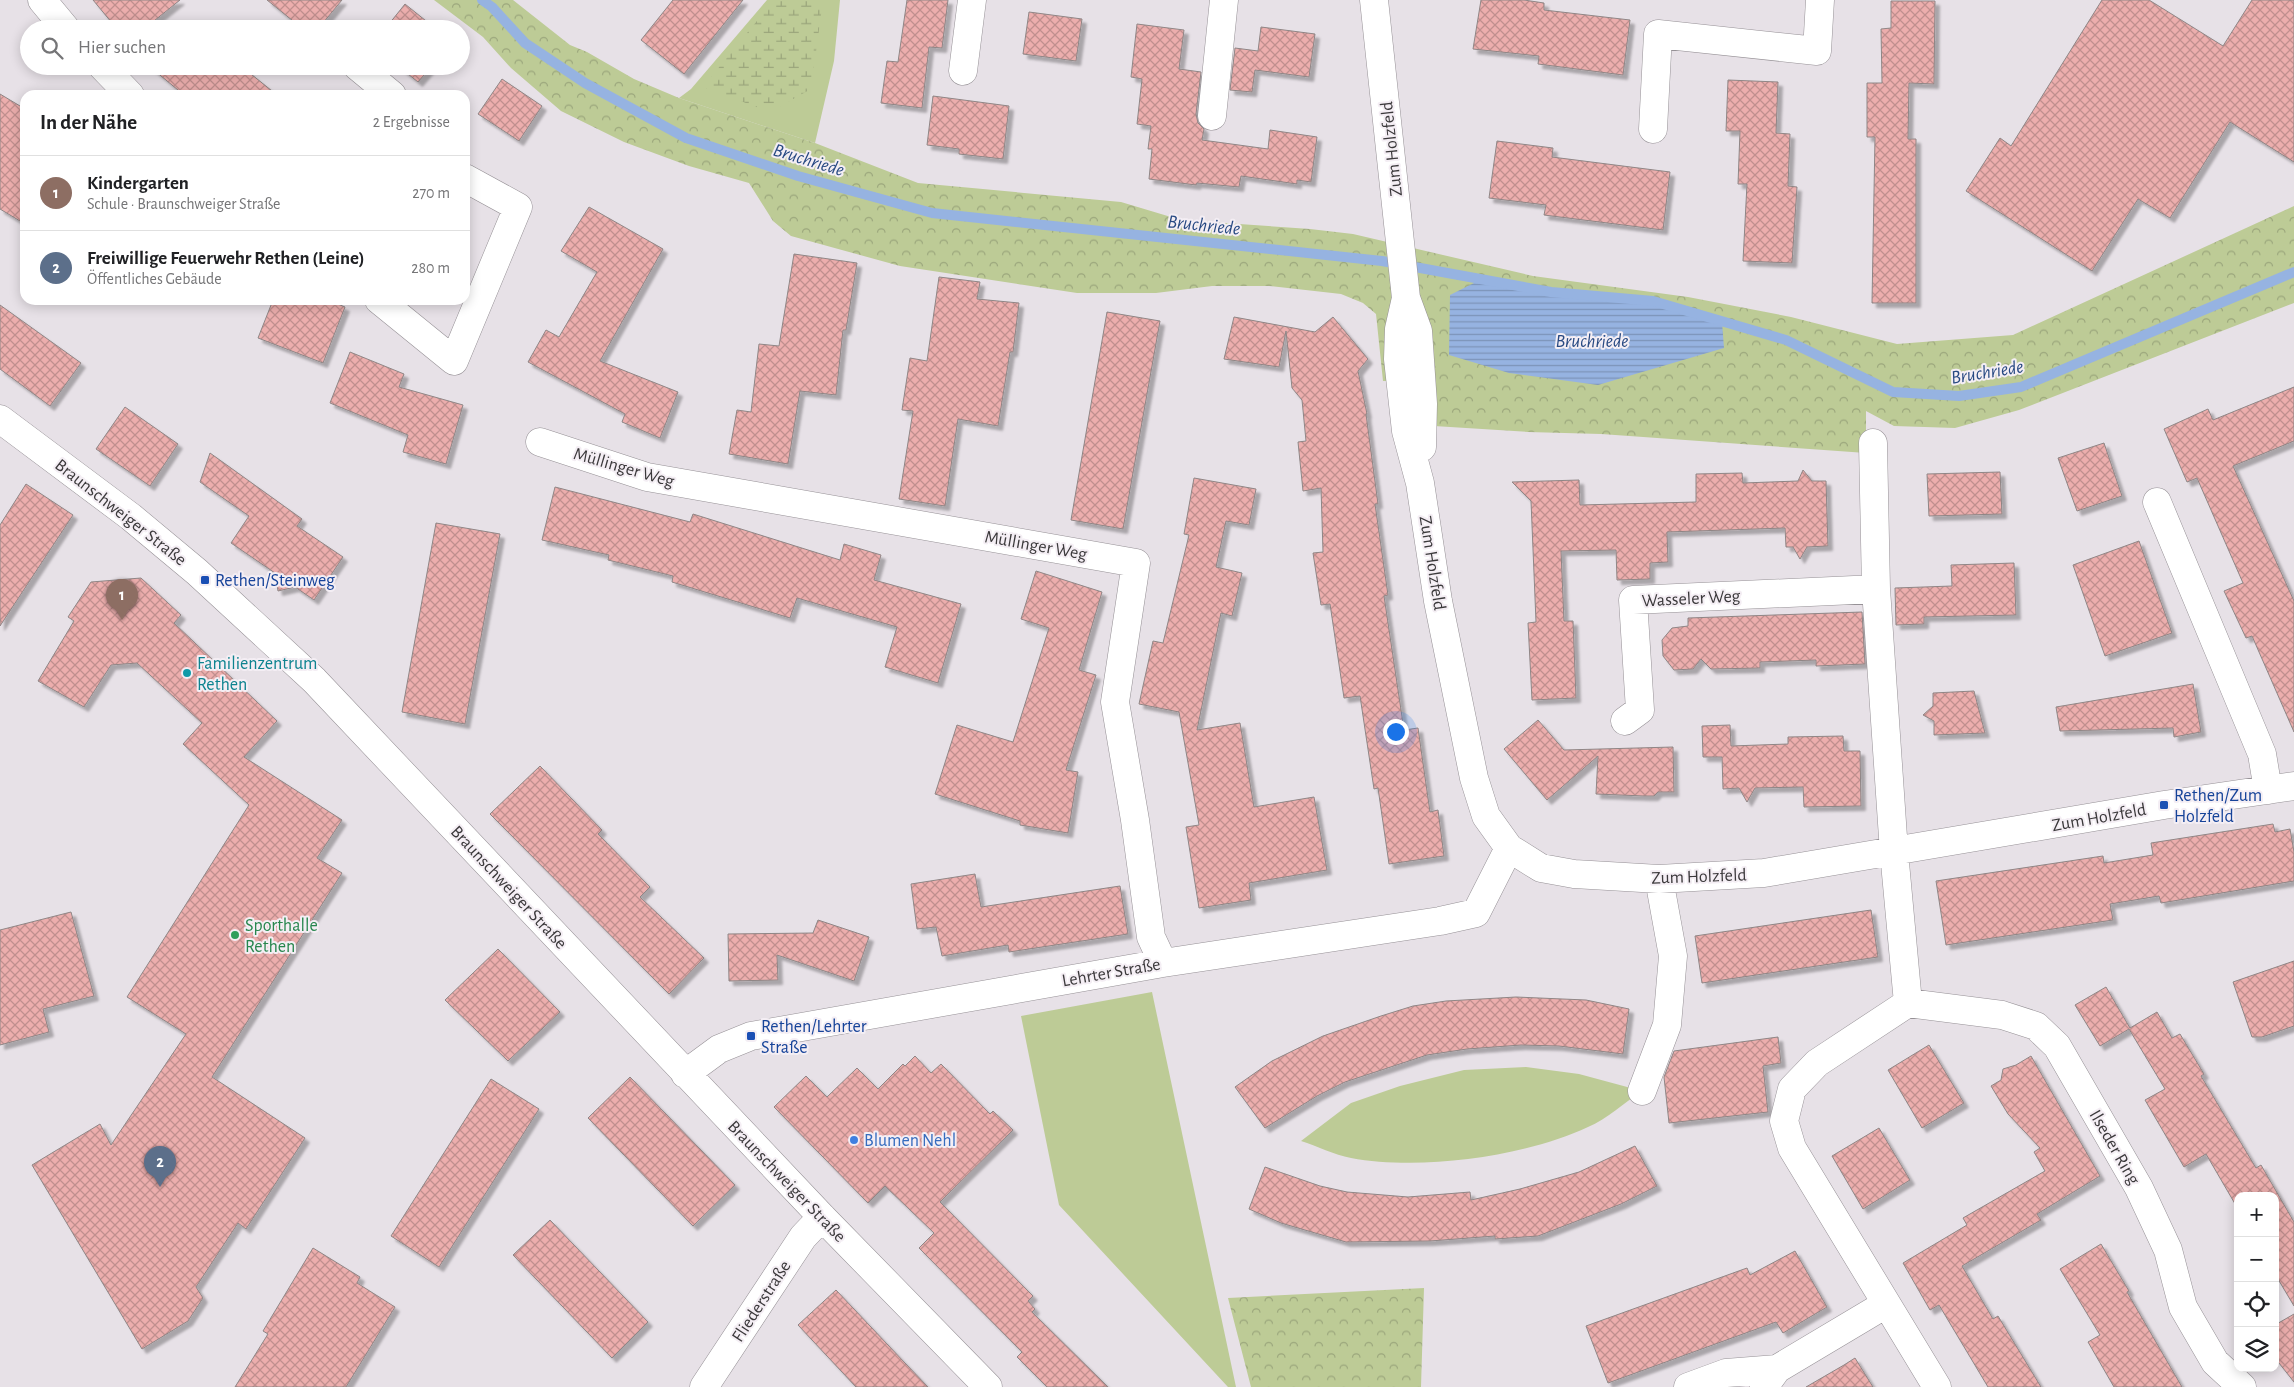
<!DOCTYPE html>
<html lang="de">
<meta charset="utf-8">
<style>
body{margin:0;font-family:"Alegreya Sans",sans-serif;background:#f2f2f2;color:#202124}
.controls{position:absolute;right:15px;bottom:15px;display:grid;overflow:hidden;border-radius:10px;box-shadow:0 2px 12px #0003}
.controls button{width:45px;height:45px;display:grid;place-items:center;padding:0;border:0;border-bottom:1px solid #e0e0e0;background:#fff;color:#202124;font:25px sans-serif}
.you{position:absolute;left:1395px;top:731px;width:18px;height:18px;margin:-12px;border:4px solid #fff;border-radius:50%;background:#1a73e8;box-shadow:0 0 0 8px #1a73e833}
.badge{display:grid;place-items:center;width:32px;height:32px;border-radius:50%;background:#158807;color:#fff;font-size:16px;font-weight:700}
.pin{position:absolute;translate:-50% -41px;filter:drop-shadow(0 1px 2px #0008)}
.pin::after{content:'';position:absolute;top:26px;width:18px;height:15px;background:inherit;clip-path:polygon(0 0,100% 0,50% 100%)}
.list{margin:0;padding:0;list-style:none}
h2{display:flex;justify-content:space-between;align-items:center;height:65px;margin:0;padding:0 20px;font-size:21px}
h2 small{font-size:16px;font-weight:400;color:#757577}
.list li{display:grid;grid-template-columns:32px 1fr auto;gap:15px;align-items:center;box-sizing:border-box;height:75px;padding:0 20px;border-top:1px solid #e0e0e0}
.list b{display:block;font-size:19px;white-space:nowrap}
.list p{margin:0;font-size:16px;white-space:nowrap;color:#757577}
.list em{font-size:16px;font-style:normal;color:#757577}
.icon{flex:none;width:28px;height:28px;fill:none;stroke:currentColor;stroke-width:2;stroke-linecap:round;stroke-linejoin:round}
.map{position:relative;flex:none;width:2294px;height:1387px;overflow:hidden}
.search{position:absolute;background:#fff;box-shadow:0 2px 12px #0003;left:20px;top:20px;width:450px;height:55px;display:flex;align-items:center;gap:12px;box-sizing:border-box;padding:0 18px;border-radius:28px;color:#757577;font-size:19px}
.panel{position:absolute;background:#fff;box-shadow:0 2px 12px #0003;left:20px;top:90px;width:450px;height:215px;border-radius:15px}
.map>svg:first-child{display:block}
.green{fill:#bdcb96}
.forest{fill:url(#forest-crowns)}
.wetland{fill:url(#wetland-marsh)}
.water{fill:url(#water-rules)}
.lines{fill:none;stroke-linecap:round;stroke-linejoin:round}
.stream{stroke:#96b3e1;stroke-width:10}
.building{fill:url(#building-cross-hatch);stroke:#8f8686;filter:url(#shadow)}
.minor-casing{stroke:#969196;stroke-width:29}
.minor{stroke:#fff;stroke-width:28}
.transit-dot{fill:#1a4fb4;stroke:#f4eef4;stroke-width:2}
.culture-dot{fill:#0f9aa8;stroke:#f4eef4;stroke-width:2}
.leisure-dot{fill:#2e9e5b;stroke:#f4eef4;stroke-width:2}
.shop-dot{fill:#3f7fe0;stroke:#f4eef4;stroke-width:2}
.labels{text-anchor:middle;stroke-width:4;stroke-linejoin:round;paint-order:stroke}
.street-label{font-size:18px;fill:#3b393b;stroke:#f4eef4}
.transit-label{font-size:18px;fill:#164399;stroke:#f4eef4;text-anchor:start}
.culture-label{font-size:18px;fill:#0d838f;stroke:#f4eef4;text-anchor:start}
.leisure-label{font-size:18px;fill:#27864d;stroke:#f4eef4;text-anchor:start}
.shop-label{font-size:18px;fill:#366cbe;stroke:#f4eef4;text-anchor:start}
.water-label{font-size:19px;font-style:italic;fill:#274982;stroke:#f4eef4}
</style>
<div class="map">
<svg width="2294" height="1387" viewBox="0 0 2294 1387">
<defs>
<pattern id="forest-crowns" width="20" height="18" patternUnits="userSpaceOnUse" patternTransform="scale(1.25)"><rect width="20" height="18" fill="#bdcb96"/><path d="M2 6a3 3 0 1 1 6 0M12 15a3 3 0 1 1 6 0" fill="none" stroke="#9ba67c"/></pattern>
<pattern id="wetland-marsh" width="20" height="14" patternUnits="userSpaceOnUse" patternTransform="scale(1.25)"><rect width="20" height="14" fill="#bdcb96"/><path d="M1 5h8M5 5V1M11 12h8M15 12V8" fill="none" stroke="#9ba67c"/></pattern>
<pattern id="water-rules" width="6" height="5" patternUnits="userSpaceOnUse" patternTransform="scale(1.25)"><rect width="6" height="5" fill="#96b3e1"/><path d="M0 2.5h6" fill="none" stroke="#7c93b8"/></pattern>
<pattern id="building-cross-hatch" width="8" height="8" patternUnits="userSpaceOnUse" patternTransform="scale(1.25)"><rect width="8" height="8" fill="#ecaead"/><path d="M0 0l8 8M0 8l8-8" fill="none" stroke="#c08f8e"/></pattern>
<filter id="shadow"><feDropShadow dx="4.5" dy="4.5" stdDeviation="1" flood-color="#0004"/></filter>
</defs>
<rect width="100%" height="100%" fill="#e7e1e7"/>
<path class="green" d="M 767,0 L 840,0 L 834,61 L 815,143 L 679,98 L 691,89 Z
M 1152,992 L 1236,1387 L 1228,1387 L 1059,1205 L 1021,1016 Z
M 1526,1067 L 1579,1074 L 1642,1091 C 1624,1103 1607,1119 1588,1127 C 1524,1157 1421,1171 1351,1158 C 1334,1155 1317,1146 1301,1141 L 1351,1103 L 1400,1086 L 1464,1070 Z"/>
<path class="forest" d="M 434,0 L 513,0 L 570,45 L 587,52 L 634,79 L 679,98 L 815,143 L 918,183 L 1121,202 L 1181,220 L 1310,229 L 1353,234 L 1533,276 L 1688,297 L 1791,317 L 1897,344 L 2013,335 L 2294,206 L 2294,303 L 2019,410 L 1955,428 L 1894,426 L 1866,411 L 1866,453 L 1601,434 L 1528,432 L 1434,426 L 1400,381 L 1383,381 L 1376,314 L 1363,303 L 1341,294 L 1269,286 L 1212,286 L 1156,293 L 1077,293 L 900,266 L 791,236 L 773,221 L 749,183 L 689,166 L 624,142 L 561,111 L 511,68 L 483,37 Z
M 1424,1288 L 1421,1387 L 1251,1387 L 1228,1298 Z"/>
<path class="wetland" d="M 774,0 L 823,0 L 811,89 L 770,112 L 703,87 Z"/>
<path class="water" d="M 1482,279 L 1551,292 L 1653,301 L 1722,322 L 1724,348 L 1598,385 L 1509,373 L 1449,355 L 1450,295 Z"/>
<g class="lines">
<path class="stream" d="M 482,0 L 492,7 L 525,43 L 585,83 L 686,138 L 798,176 L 932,213 L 1382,261 L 1551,292 L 1653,301 L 1786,340 L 1893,392 L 1959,396 L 2021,387 L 2294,272"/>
</g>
<path class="building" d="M 93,0 L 180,0 L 144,29 L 117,29 Z
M 267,0 L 342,0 L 318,29 L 303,29 Z
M 673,0 L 743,0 L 684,74 L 641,40 Z
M 907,0 L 948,0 L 942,48 L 929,47 L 922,108 L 881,103 L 887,61 L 898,62 Z
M 1481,0 L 1524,0 L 1544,3 L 1544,10 L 1630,20 L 1623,75 L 1538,64 L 1539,56 L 1473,49 Z
M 2102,0 L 2149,0 L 2223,46 L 2252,0 L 2294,0 L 2294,162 L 2230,122 L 2170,218 L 2138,199 L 2092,271 L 1966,191 L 2000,138 L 2011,146 Z
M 1891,1 L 1935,1 L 1934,84 L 1909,83 L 1908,139 L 1916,139 L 1916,303 L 1872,303 L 1875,137 L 1867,137 L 1867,83 L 1882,83 L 1881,29 L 1891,28 Z
M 405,4 L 436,29 L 385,29 Z
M 1029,12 L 1082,19 L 1076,61 L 1023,54 Z
M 1137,24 L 1184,30 L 1179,69 L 1201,72 L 1196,114 L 1198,123 L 1204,129 L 1202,140 L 1268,149 L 1270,130 L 1317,137 L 1311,182 L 1297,180 L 1297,184 L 1241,176 L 1239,187 L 1197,183 L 1196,185 L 1149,179 L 1152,149 L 1148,149 L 1151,126 L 1137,124 L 1142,79 L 1131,77 Z
M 1261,27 L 1315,34 L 1309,77 L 1255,70 L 1252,92 L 1230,90 L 1235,48 L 1258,51 Z
M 149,66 L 241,66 L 277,95 L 184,95 Z
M 398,66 L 432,66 L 418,82 Z
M 502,79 L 542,106 L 519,141 L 478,114 Z
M 1728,80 L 1778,82 L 1776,133 L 1790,134 L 1788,186 L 1797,187 L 1792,263 L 1743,261 L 1747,184 L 1738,184 L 1740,131 L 1726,131 Z
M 0,94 L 25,109 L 25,224 L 0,209 Z
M 933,96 L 1009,106 L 1003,159 L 959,154 L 959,149 L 927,145 Z
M 1497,141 L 1553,148 L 1552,157 L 1670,172 L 1663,230 L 1544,215 L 1546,205 L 1489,198 Z
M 589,207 L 663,249 L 600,361 L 678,392 L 660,438 L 622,422 L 625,414 L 528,362 L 546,330 L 559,337 L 597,272 L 561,251 Z
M 794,254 L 857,263 L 846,330 L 843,330 L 836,395 L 800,391 L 788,464 L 729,454 L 737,410 L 751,412 L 759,344 L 779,346 Z
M 939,277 L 980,282 L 977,299 L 1019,303 L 1013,352 L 1010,352 L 998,426 L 958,419 L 945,506 L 899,499 L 913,411 L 902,410 L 910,358 L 927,361 Z
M 273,300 L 328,300 L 345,307 L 323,363 L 258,338 Z
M 0,305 L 81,363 L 50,406 L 0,369 Z
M 1107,312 L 1160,321 L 1123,529 L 1071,520 Z
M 1234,317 L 1315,332 L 1333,317 L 1368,359 L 1358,371 L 1367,414 L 1366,414 L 1378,504 L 1375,504 L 1388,595 L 1384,596 L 1404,730 L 1418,728 L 1430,812 L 1438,810 L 1444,856 L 1389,864 L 1378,788 L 1374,789 L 1360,696 L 1344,698 L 1330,604 L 1321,605 L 1313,553 L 1323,552 L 1321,488 L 1303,491 L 1298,442 L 1306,441 L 1302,400 L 1292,388 L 1286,331 L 1279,367 L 1224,359 Z
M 350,352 L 404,374 L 399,387 L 463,405 L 446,464 L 403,452 L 408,435 L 330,403 Z
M 2294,387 L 2294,441 L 2233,466 L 2294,601 L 2294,732 L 2252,636 L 2246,638 L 2224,591 L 2243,583 L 2197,478 L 2187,482 L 2164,429 L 2208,409 L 2213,420 Z
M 125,407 L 178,444 L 150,486 L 96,449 Z
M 2104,443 L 2122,496 L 2077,511 L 2058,458 Z
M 210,453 L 302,519 L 297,526 L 343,557 L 314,600 L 295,587 L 278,591 L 275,573 L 231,543 L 249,516 L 200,482 Z
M 1803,470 L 1812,481 L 1826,481 L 1828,546 L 1807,547 L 1800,559 L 1793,547 L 1786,547 L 1785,528 L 1667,532 L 1668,562 L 1650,563 L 1650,579 L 1617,580 L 1616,550 L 1561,551 L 1564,621 L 1573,621 L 1576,698 L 1532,700 L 1528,623 L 1536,622 L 1531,501 L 1512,482 L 1579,480 L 1580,505 L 1696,502 L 1696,474 L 1742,473 L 1743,483 L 1798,481 Z
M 2000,472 L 2002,514 L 1929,516 L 1927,474 Z
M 1194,478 L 1256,489 L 1249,525 L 1226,521 L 1216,567 L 1242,573 L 1232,616 L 1221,613 L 1197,730 L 1240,723 L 1254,807 L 1314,797 L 1327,870 L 1249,883 L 1251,900 L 1199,908 L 1186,827 L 1199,825 L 1179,712 L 1139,704 L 1153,641 L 1163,643 L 1189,535 L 1184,534 Z
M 26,484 L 73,515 L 0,626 L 0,525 Z
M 555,487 L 690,522 L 693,514 L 840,560 L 844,544 L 881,555 L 874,580 L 961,604 L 938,683 L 885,667 L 897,627 L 797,598 L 790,618 L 672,582 L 673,576 L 608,560 L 609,555 L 542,540 Z
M 436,523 L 500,534 L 465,724 L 402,712 Z
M 2139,541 L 2172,633 L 2105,656 L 2073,565 Z
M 2014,563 L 2016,615 L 1924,617 L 1924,624 L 1896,625 L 1895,588 L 1952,586 L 1951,565 Z
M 1036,571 L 1102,592 L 1079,670 L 1096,675 L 1066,770 L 1078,772 L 1068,833 L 1020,825 L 1020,821 L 935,794 L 957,725 L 1013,742 L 1049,628 L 1021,619 Z
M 141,578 L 181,615 L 174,623 L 277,721 L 244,757 L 342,820 L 317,858 L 342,873 L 212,1077 L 305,1138 L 246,1229 L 238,1223 L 196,1287 L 203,1298 L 188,1321 L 142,1349 L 32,1165 L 100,1124 L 111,1145 L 186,1034 L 127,997 L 249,805 L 183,744 L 202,723 L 137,663 L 111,665 L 84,707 L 38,681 L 74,621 L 68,617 L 91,582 Z
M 1862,612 L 1865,664 L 1816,666 L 1816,660 L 1760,662 L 1760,668 L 1711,669 L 1701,659 L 1693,669 L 1674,670 L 1663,656 L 1662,640 L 1672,628 L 1688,626 L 1688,618 Z
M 2193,684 L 2201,732 L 2174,737 L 2173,728 L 2060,731 L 2056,707 Z
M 1974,691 L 1985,733 L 1934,735 L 1934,721 L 1923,715 L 1933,706 L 1933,693 Z
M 1538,720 L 1564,750 L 1673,747 L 1674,792 L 1658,792 L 1654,796 L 1644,796 L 1596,794 L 1598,756 L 1547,800 L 1504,749 Z
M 1730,725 L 1731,746 L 1788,744 L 1788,737 L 1843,736 L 1844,751 L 1860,751 L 1861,806 L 1804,807 L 1803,787 L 1755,788 L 1747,802 L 1739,788 L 1723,789 L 1722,757 L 1703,757 L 1702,726 Z
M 540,766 L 602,830 L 598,834 L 650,887 L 640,897 L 704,958 L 669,994 L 490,814 Z
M 2273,824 L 2275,832 L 2290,829 L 2294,852 L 2294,881 L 2161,903 L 2159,896 L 2110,904 L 2113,920 L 1946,945 L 1936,881 L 2103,856 L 2104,863 L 2153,855 L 2151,843 Z
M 975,874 L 981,907 L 1120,886 L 1128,934 L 1009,952 L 1008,945 L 942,956 L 936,927 L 917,929 L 911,884 Z
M 1871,910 L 1878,957 L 1702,983 L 1695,936 Z
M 71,912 L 94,996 L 43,1009 L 49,1032 L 0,1045 L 0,930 Z
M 818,920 L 869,937 L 854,981 L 777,955 L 778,980 L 729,981 L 728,934 L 813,933 Z
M 498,949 L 560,1012 L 508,1061 L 445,1000 Z
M 2294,961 L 2294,1026 L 2262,1037 L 2252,1037 L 2233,982 Z
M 2106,987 L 2130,1028 L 2157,1012 L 2172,1038 L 2180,1034 L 2204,1074 L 2201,1076 L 2256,1168 L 2261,1165 L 2294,1222 L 2294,1306 L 2275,1274 L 2275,1196 L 2238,1196 L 2238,1209 L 2206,1154 L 2184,1167 L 2145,1100 L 2165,1089 L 2129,1029 L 2100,1046 L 2075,1005 Z
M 1516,997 L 1586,1000 L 1629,1009 L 1623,1054 L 1559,1046 L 1521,1045 L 1467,1049 L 1427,1055 L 1345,1082 L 1317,1096 L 1265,1128 L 1235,1087 L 1272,1061 L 1323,1036 L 1381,1016 L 1413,1006 L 1446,1001 Z
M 1778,1037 L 1781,1063 L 1763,1066 L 1768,1112 L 1669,1123 L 1664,1077 L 1674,1051 Z
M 1929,1045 L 1964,1103 L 1922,1128 L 1888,1070 Z
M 915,1056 L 931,1073 L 941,1064 L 990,1114 L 993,1111 L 1013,1130 L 940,1202 L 1033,1296 L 1028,1301 L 1035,1309 L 1032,1312 L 1108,1387 L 1047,1387 L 1017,1357 L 1022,1352 L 919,1248 L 934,1233 L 885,1186 L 868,1203 L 774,1107 L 806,1076 L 827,1097 L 857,1068 L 878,1089 L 903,1064 L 905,1066 Z
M 2031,1056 L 2100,1176 L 2037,1214 L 2041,1220 L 1962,1266 L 1993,1319 L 1998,1316 L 2041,1387 L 1988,1387 L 1939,1305 L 1930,1310 L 1903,1263 L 1967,1225 L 1963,1218 L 2045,1171 L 2034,1152 L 2040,1148 L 2008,1114 L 1991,1086 L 2001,1080 L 2003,1069 L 2016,1065 Z
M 630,1077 L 735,1185 L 693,1226 L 588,1118 Z
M 491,1079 L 539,1109 L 439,1267 L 391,1236 Z
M 1879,1128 L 1910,1180 L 1863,1209 L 1832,1156 Z
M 1635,1146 L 1657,1186 L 1621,1204 L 1538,1236 L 1495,1239 L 1495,1236 L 1430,1241 L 1346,1242 L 1281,1223 L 1249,1209 L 1265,1167 L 1320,1186 L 1347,1192 L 1408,1197 L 1470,1192 L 1471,1200 L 1520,1189 L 1579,1172 Z
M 550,1220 L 648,1322 L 612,1358 L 513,1255 Z
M 2101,1244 L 2129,1291 L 2127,1292 L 2182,1387 L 2114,1387 L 2088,1342 L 2100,1335 L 2060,1269 Z
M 313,1248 L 360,1277 L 357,1283 L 395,1307 L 346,1387 L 235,1387 L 268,1334 L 263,1331 Z
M 1795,1251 L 1827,1307 L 1783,1333 L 1776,1322 L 1608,1383 L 1586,1326 L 1747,1268 L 1750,1275 Z
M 836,1290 L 905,1363 L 928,1387 L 856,1387 L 798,1325 Z
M 2294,1314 L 2294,1382 L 2275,1358 L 2275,1325 Z
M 1855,1358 L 1873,1387 L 1806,1387 L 1844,1365 Z"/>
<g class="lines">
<g class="minor-casing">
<path id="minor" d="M 42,0 L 66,29
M 1374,0 L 1406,298 L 1418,331 L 1423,404 L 1422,447
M 102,66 L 130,95
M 357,66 L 392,95
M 963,71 L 972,0
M 1212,116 L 1224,0
M 1653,129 L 1658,34 L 1817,51 L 1820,0
M 1406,298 L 1399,329 L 1398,359 L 1406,431 L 1420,483 L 1438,601 L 1474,778 L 1486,816 L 1509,848 L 1541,868 L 1574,874 L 1659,879 L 1764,873 L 2164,805 L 2294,786
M 379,300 L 454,361 L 518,207 L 465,178
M 0,419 L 131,517 L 197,572 L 314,680 L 822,1217 L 988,1387
M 540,442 L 647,477 L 1136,563 L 1115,702 L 1135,820 L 1151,937 L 1163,963
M 1873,443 L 1876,589 L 1894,852 L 1908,1003 L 1817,1063 L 1792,1089 L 1784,1121 L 1792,1148 L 1937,1387
M 2157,502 L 2262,754 L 2268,790
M 1625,721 L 1640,710 L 1633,600 L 1876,589
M 1908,1003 L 2002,1015 L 2036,1026 L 2057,1046 L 2139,1188 L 2168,1250 L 2183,1307 L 2215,1362 L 2242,1387
M 685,1074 L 719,1049 L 751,1036 L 1163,963 L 1440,921 L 1476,913 L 1509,848
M 1642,1091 L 1667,1025 L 1673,956 L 1659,879
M 704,1387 L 803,1237 L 822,1217
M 1688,1387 L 1726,1373 L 1777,1369
M 1764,1387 L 1777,1369 L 1886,1304"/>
</g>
<use href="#minor" class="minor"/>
</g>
<g class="transit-dot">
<rect x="200" y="575" width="10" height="10" rx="2.5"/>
<rect x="2159" y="800" width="10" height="10" rx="2.5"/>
<rect x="746" y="1031" width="10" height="10" rx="2.5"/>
</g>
<circle class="culture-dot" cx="187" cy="673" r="5"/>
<circle class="leisure-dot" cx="235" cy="935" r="5"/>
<circle class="shop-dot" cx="854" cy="1140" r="5"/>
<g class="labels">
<g class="street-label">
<text transform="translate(1391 149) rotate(-96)" y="6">Zum Holzfeld</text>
<text transform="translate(624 467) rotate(16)" y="6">Müllinger Weg</text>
<text transform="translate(121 512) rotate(38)" y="6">Braunschweiger Straße</text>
<text transform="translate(1036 545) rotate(10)" y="6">Müllinger Weg</text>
<text transform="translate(1433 563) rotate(81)" y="6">Zum Holzfeld</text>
<text transform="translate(1691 598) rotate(-3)" y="6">Wasseler Weg</text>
<text transform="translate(2099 817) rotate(-10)" y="6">Zum Holzfeld</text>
<text transform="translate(1699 876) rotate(-2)" y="6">Zum Holzfeld</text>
<text transform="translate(509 887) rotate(47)" y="6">Braunschweiger Straße</text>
<text transform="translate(1111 972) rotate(-10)" y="6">Lehrter Straße</text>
<text transform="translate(2115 1147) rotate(60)" y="6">Ilseder Ring</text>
<text transform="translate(787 1181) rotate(46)" y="6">Braunschweiger Straße</text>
<text transform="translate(761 1301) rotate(-57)" y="6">Fliederstraße</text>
</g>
<g class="transit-label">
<text x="215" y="586">Rethen/Steinweg</text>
<text x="2174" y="801">Rethen/Zum<tspan x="2174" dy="21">Holzfeld</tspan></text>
<text x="761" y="1032">Rethen/Lehrter<tspan x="761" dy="21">Straße</tspan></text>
</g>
<g class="culture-label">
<text x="197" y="669">Familienzentrum<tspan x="197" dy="21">Rethen</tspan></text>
</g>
<g class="leisure-label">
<text x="245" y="931">Sporthalle<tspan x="245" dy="21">Rethen</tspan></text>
</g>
<g class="shop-label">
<text x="864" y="1146">Blumen Nehl</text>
</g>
<g class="water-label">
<text transform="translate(809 159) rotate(17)" y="7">Bruchriede</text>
<text transform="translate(1204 224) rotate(6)" y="7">Bruchriede</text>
<text x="1592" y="347">Bruchriede</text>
<text transform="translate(1987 371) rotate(-9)" y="7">Bruchriede</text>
</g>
</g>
</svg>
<div class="controls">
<button>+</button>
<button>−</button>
<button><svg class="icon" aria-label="locate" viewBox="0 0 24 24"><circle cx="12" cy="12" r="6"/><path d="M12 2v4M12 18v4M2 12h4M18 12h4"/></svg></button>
<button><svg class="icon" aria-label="layers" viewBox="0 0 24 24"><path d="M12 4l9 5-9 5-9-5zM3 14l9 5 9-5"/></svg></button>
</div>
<div class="you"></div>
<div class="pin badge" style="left:122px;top:620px;background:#8d6e63">1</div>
<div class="pin badge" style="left:160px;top:1187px;background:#5c6f8a">2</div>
<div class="search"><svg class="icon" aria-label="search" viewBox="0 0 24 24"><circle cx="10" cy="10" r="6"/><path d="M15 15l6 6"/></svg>Hier suchen</div>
<section class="panel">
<h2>In der Nähe<small>2 Ergebnisse</small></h2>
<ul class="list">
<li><span class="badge" style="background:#8d6e63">1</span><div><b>Kindergarten</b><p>Schule · Braunschweiger Straße</p></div><em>270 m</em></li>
<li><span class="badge" style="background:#5c6f8a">2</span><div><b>Freiwillige Feuerwehr Rethen (Leine)</b><p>Öffentliches Gebäude</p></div><em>280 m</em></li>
</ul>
</section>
</div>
